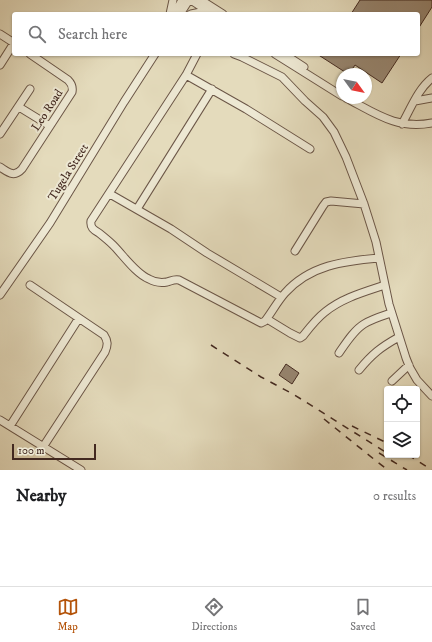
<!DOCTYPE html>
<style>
body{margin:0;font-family:"IM FELL DW Pica",serif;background:#f2f2f2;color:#202124}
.controls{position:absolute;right:12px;bottom:12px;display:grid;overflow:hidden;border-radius:4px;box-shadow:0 1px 3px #0004}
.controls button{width:36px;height:36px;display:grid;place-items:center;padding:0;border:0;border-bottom:1px solid #e0e0e0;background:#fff;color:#202124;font:20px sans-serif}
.compass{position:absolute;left:336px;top:68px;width:36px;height:36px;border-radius:50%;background:#fff;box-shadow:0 1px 3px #0004;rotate:123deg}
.scale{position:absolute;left:12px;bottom:10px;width:84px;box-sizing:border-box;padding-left:4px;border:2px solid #432920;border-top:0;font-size:11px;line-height:14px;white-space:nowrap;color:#432920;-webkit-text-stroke:3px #ede8d3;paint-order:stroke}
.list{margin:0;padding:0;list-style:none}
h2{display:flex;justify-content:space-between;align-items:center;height:52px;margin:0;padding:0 16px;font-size:17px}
h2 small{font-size:13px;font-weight:400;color:#757577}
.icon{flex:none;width:22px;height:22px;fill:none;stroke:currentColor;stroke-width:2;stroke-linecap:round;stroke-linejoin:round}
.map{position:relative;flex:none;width:432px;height:470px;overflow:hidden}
.search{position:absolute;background:#fff;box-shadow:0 1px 3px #0004;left:12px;right:12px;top:12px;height:44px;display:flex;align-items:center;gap:10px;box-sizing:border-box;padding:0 14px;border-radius:4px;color:#757577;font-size:15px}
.sheet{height:116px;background:#fff}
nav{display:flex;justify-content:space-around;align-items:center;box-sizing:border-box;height:56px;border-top:1px solid #e0e0e0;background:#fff;font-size:11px;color:#757577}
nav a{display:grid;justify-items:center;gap:2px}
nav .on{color:#b45309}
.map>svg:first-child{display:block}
.building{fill:#978671;stroke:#432920}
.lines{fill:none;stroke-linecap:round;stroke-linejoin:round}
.minor-casing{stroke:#6b5647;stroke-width:9}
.minor{stroke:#ede8d3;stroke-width:7}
.rail{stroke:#432920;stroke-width:1.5;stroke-dasharray:7 7;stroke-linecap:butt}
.labels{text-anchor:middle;stroke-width:4;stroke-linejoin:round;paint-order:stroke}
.street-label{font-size:12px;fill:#432920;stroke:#ede8d3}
</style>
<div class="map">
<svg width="432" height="470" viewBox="0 0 432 470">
<rect width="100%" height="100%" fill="#e4dbbc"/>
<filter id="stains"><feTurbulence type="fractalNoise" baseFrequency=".005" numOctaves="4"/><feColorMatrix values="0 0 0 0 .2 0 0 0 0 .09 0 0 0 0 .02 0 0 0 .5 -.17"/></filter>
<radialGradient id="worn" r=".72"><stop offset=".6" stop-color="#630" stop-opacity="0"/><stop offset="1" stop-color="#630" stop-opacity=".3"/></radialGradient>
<path class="building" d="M 360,0 L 432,0 L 432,7 L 418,29 L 418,14 L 351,14 Z
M 317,54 L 401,54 L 382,83 L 355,65 L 349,74 L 348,74 Z
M 286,364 L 299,373 L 292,384 L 279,375 Z"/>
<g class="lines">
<g class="minor-casing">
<path id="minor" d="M 191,0 L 212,14
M 201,0 L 223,14
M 170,14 L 173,0
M 174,14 L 182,0
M 180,14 L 189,0
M 191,14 L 201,12 L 209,13
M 0,34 L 14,43
M 197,54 L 186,75 L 91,221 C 90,228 94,230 99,233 C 104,237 109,241 113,245 C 123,255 136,274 149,279 C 154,282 161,283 167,282 C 171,281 174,279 179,280 L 261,323 L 265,321 C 272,312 277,302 285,293 C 310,265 344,261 379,258
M 234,54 L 242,57 L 282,77 L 305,101 L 323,117 L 334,132 L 346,157 L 364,204 L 376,242 L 389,304 L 406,358 L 410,368 L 417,380 L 432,396
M 275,54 L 342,96
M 284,54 L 304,67
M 0,65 L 14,43
M 186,75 L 246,109 L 310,149
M 346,98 C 375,113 397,130 432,123
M 415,101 L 432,98
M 19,107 L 50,126
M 402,124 C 411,108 418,89 432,78
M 0,134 L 30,89
M 0,167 C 8,172 14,178 22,169 L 72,92 C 73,87 72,84 68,80 L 30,54
M 110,194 L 171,229 L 207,253 L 281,297
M 137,209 L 212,89
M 295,251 L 323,206 L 326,202 L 331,201 L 364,204
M 30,285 L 104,335 C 108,341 108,345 105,352 L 43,447
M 0,295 L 50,223 L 124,102 L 155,54
M 267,319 L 290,333 L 300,338 L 303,336 C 310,327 316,319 325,312 C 342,298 364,292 385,285
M 339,353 C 346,343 354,330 364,324 C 372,319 382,316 391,313
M 359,370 C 372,354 381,347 399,337
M 392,381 L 409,365
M 0,420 L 81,470
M 10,426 L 79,318"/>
</g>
<use href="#minor" class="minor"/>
<path class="rail" d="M 211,345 L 261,377 L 293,394 L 387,453
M 324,419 L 375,460 L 388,470
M 352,426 L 387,443
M 379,453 L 407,470
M 408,455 L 432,470"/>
</g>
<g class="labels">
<g class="street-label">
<text transform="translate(47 110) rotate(-57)" y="4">Leo Road</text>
<text transform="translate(68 172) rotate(-58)" y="4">Tugela Street</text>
</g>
</g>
<rect width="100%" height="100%" filter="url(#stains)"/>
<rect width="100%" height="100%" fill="url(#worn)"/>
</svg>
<div class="controls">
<button><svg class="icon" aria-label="locate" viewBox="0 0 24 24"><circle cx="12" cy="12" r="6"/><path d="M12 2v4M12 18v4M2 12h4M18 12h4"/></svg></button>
<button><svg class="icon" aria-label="layers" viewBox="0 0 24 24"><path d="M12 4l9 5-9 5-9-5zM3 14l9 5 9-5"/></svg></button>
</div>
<svg class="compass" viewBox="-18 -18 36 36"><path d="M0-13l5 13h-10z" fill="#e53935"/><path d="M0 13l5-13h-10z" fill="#757577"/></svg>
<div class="scale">100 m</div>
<div class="search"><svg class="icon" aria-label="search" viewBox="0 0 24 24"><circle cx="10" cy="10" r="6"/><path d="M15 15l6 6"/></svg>Search here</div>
</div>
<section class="sheet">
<h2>Nearby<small>0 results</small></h2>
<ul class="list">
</ul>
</section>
<nav>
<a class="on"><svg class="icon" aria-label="map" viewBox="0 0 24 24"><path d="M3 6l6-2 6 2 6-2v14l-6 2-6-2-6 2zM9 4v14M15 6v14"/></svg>Map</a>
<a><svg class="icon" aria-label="directions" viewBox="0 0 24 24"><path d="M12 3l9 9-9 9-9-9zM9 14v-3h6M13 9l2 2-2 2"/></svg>Directions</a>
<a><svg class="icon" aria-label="saved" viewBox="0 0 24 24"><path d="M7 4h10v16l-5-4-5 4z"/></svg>Saved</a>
</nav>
